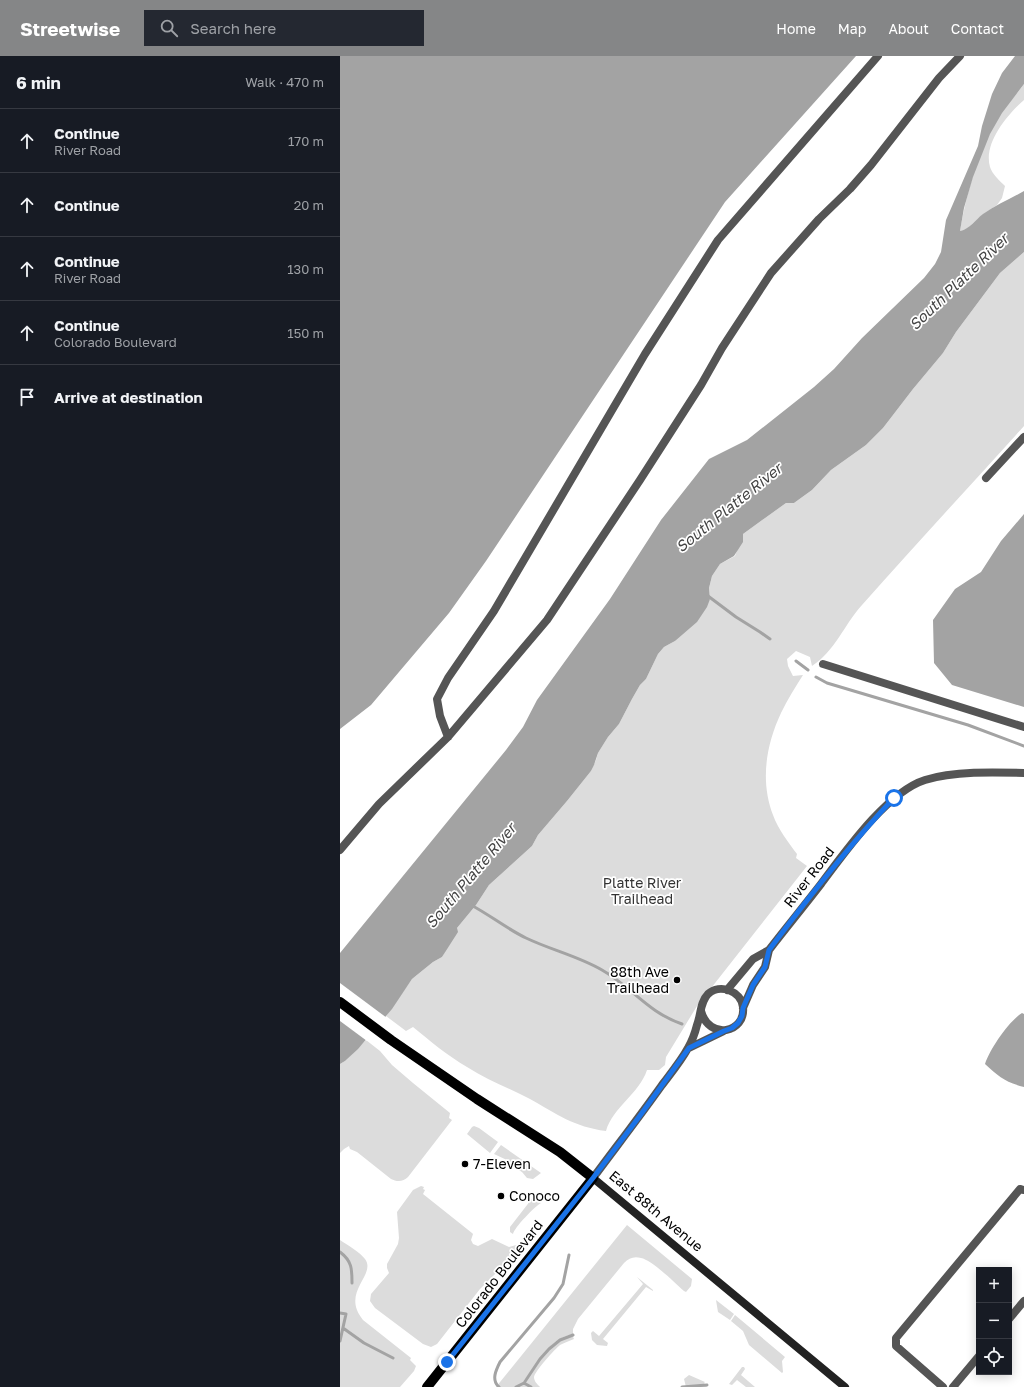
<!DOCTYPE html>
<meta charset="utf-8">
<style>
body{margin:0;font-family:"Golos Text",sans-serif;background:#242831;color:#f1f3f6}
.controls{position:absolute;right:12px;bottom:12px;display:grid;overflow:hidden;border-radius:0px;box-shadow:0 2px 10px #0003}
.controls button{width:36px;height:36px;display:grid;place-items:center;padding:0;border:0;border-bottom:1px solid #363941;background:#171b24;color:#f1f3f6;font:20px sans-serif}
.stop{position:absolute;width:12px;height:12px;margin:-9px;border:3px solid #1a73e8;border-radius:50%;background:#fff}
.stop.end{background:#1a73e8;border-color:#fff;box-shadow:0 1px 4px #0008}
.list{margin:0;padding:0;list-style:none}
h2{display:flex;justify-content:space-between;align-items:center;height:52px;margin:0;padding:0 16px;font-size:17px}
h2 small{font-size:13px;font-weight:400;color:#9ea1a6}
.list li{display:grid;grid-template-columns:26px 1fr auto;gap:12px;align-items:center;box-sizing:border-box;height:64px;padding:0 16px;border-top:1px solid #363941}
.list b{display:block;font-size:15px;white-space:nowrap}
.list p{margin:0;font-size:13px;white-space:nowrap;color:#9ea1a6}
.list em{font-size:13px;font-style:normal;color:#9ea1a6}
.icon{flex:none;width:22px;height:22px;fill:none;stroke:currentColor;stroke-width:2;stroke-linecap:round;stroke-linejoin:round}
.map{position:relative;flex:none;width:684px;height:1331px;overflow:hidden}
header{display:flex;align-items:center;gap:24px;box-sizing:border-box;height:56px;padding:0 20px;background:#858687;color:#fff}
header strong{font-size:19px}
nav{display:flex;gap:22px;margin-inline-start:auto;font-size:14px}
.search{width:280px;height:36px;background:#242831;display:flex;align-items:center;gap:10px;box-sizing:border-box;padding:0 14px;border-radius:0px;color:#9ea1a6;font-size:15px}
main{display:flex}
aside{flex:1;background:#171b24}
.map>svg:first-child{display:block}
.green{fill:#dcdcdc}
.water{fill:#a3a3a3}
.pier{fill:#fff}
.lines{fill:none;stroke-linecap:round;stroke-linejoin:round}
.stream{stroke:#a3a3a3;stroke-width:3}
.minor{stroke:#555;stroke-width:8}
.secondary{stroke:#222;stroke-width:8}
.primary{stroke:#000;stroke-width:10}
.route{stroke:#1a73e8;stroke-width:5}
.poi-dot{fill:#000;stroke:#fff;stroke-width:1.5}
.labels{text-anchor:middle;stroke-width:3.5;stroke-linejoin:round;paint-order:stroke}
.street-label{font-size:14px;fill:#000;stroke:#fff}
.park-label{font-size:14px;fill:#333;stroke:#fff}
.poi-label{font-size:14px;fill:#000;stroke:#fff;text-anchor:start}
.water-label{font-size:15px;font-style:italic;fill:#444;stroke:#fff}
</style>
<header>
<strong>Streetwise</strong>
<div class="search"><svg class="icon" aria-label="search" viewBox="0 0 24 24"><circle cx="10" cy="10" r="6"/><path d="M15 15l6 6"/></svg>Search here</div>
<nav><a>Home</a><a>Map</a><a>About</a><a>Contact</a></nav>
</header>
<main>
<aside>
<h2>6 min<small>Walk · 470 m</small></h2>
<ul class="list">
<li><svg class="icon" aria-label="ahead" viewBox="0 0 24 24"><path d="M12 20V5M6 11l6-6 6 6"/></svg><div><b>Continue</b><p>River Road</p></div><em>170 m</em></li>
<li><svg class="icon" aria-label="ahead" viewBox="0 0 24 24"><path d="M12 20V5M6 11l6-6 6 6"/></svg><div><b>Continue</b></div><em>20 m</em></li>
<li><svg class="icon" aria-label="ahead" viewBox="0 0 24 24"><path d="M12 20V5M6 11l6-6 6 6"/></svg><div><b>Continue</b><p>River Road</p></div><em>130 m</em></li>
<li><svg class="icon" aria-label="ahead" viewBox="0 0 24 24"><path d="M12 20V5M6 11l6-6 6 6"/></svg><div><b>Continue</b><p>Colorado Boulevard</p></div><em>150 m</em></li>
<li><svg class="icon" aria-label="arrive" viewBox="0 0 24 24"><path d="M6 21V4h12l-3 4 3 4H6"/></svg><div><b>Arrive at destination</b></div></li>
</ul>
</aside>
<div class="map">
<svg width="684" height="1331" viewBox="0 0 684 1331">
<rect width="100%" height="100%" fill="#fff"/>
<path class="green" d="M 684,28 L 684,44 C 668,58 643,87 650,111 C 652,118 660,125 665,130 L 662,142 L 657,149 L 641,160 L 627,173 L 620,175 C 627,135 639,92 661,57 C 668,47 677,38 684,28 Z
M 684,196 L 684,370 C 630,430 575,489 522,549 C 504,569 495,595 472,610 L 470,601 L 456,595 L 447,603 L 448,610 L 453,620 L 463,619 C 455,632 447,644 441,657 C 426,689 420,725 433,759 C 438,773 448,786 457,798 L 456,802 L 467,810 L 357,950 L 326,1001 L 325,1009 L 319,1014 L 307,1014 C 299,1038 273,1051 266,1075 C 234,1071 217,1058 190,1043 C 169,1032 147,1024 127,1011 C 108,1000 90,985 73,971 L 66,975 L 46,960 L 72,923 L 93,906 L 102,901 L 117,872 L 136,849 L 149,829 L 192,790 L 198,779 L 227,745 L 251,715 L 256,704 L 258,697 L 268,681 L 279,668 L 292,643 L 300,629 L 306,623 L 318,598 L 324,591 L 335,585 L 370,543 L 369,532 L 372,520 L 380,508 L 395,500 L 403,478 L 446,447 L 454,447 L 472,434 L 491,414 L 526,389 L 543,372 L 573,333 L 603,297 L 616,276 L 660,217 Z
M 26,984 L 40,995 L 52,1009 L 73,1027 L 110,1057 L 109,1062 L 112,1064 L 68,1121 C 63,1126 57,1126 51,1123 L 17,1096 L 10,1093 L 9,1090 L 4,1093 L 0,1097 L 0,1008 L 5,1005 Z
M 134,1070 L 139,1072 L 158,1086 L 150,1097 L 127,1078 L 132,1071 Z
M 161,1089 L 201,1117 L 193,1123 L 187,1122 L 182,1116 L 172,1110 L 169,1105 L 154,1098 Z
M 81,1130 L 84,1131 L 83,1133 L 85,1134 L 83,1138 L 132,1177 L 133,1178 L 131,1184 L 133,1188 L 138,1190 L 152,1183 L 169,1191 L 180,1188 L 182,1189 L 170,1203 L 140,1233 L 97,1288 L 91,1291 L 83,1288 L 35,1252 L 30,1245 L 31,1238 L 49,1217 L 47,1212 L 47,1208 L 58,1188 L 59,1182 L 57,1156 L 73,1134 Z
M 194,1140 L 201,1147 C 195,1150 174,1172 173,1178 L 170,1176 L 170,1171 Z
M 287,1169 L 352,1223 L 351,1230 L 346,1236 L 344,1235 C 335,1227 312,1204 301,1202 C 294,1200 289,1202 284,1207 L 238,1263 L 233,1273 L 233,1278 C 208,1283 197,1308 183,1326 L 190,1331 L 156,1331 Z
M 0,1184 C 7,1189 20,1196 25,1203 C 37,1219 0,1236 23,1264 L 71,1302 L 70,1304 L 76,1310 L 74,1315 L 60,1331 L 0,1331 Z
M 297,1221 L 313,1234 L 313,1235 L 306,1231 L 263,1283 L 268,1287 L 267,1290 L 257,1289 L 252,1284 L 251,1277 L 253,1275 L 259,1280 L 303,1228 Z
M 376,1244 L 394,1258 L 390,1264 L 378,1256 Z
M 395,1259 L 445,1301 L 442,1305 L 443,1316 L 442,1317 L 409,1289 L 403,1275 L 391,1265 Z
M 229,1281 L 233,1281 L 234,1283 C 229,1285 224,1287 220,1289 C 215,1293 195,1315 194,1321 C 194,1325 197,1328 200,1331 L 193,1331 L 186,1327 L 186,1325 C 197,1308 209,1288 229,1281 Z
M 402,1311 L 404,1311 L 405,1313 L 401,1319 L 415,1331 L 406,1331 L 397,1324 L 392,1329 L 389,1328 Z
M 349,1319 L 365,1326 L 364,1327 L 367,1331 L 346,1331 L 344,1323 Z"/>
<path class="water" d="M 0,0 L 516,0 L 385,146 L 146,505 L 109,557 L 31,649 L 0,673 Z
M 675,0 L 684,0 L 684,28 L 662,57 L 650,78 L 633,121 L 624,152 L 620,175 C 630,173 635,164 643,158 C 656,149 670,143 684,135 L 684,196 L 660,217 L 616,276 L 603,297 L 573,333 L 543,372 L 526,389 L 491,414 L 472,434 L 454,447 L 446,447 L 403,478 L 403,486 L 394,500 L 380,508 L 372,520 L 369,532 L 370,543 L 367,551 L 357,566 L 335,585 L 324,591 L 318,598 L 306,623 L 300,629 L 292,643 L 279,668 L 268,681 L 258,697 L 254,709 L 251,715 L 227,745 L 198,779 L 192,790 L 149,829 L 136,849 L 117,872 L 118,876 L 102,901 L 93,906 L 72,923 L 52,953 L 18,993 L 5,1005 L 0,1008 L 0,897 L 166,694 L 183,671 L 197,644 L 270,543 L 321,464 L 369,403 L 407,384 L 474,331 L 494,313 L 522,282 L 584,222 L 595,208 L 601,196 L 606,164 L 638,90 L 642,70 L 652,38 L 662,17 Z
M 684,458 L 684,651 L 612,629 L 594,607 L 593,564 L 615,533 L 641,516 L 661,485 Z
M 682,957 L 684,958 L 684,1031 C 665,1026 659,1021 645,1008 C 650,993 668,966 682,957 Z"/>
<path class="pier" d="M 0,927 L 47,962 L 27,985 L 0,965 Z"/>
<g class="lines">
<path class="stream" d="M 368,540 L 396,561 L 420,576 L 430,583
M 456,605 L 468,614
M 476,621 L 487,627 L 628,669 L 684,690
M 131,849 C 150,859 167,873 186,882 C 211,894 238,900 262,914 C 292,931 307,956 342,968
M 0,1196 C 12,1205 12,1213 12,1227
M 0,1257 L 6,1258 L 0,1285
M 3,1272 L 24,1287 L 53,1302
M 184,1327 L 191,1331
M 159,1331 C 151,1324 156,1314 160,1306 L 214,1242 L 223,1228 L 229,1199
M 176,1331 L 184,1327 L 200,1303 L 209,1293 L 220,1284 L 233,1279
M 342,1331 L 367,1329"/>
<path class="minor" d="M 646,422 L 684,381
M 483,608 L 684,671
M 108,681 L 100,660 L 97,643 L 108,622 L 154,555 L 305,298 L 378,184 L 538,0
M 0,794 L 39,748 L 108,681 L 207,564 L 300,424 L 361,329 L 382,292 L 431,217 L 479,163 L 510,133 L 531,109 L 599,22 L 620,0
M 387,934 L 413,903 L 429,894
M 403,952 L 413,929 L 425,911 L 429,894 C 446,872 464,850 481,828 C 505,796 547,736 585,724 C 613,715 654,716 684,717
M 349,992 L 384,975
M 253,1122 C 276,1091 300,1060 322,1029 C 331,1017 341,1005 348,992 C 352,985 355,977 357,969 C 361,959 360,946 368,938 C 380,927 401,935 403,951 C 406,977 369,985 361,955
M 669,1263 L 684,1245
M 603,1331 L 556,1290 L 556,1282 L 680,1133 L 684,1134
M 613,1331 L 639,1300"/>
<path class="secondary" d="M 253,1122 L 505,1331"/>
<path class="primary" d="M 0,946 L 51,984 L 137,1043 L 220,1096 L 253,1122 L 87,1331"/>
</g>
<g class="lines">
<path class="route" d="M 107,1306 L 253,1122 L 299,1061 L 349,992 L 384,975 L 392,972 L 398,967 L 402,960 L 403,952 L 413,929 L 425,911 L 429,894 C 468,842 509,789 554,742"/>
</g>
<g class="poi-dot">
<circle cx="337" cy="924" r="4"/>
<circle cx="125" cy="1108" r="4"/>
<circle cx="161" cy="1140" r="4"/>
</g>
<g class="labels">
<g class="street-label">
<text transform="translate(469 821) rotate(-52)" y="5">River Road</text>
<text transform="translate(316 1155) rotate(40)" y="5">East 88th Avenue</text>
<text transform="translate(159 1218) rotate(-52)" y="5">Colorado Boulevard</text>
</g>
<g class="park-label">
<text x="302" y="832">Platte River<tspan x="302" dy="16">Trailhead</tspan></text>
</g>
<g class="poi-label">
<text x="329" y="921" text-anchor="end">88th Ave<tspan x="329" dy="16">Trailhead</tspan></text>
<text x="133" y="1113">7-Eleven</text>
<text x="169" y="1145">Conoco</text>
</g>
<g class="water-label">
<text transform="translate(619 226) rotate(-44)" y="5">South Platte River</text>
<text transform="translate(389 452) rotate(-39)" y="5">South Platte River</text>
<text transform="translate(131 820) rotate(-50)" y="5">South Platte River</text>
</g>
</g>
</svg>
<div class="controls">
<button>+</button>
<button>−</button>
<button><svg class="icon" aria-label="locate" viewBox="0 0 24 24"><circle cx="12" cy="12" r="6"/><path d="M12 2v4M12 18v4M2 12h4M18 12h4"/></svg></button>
</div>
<div class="stop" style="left:554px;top:742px"></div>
<div class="stop end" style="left:107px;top:1306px"></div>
</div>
</main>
